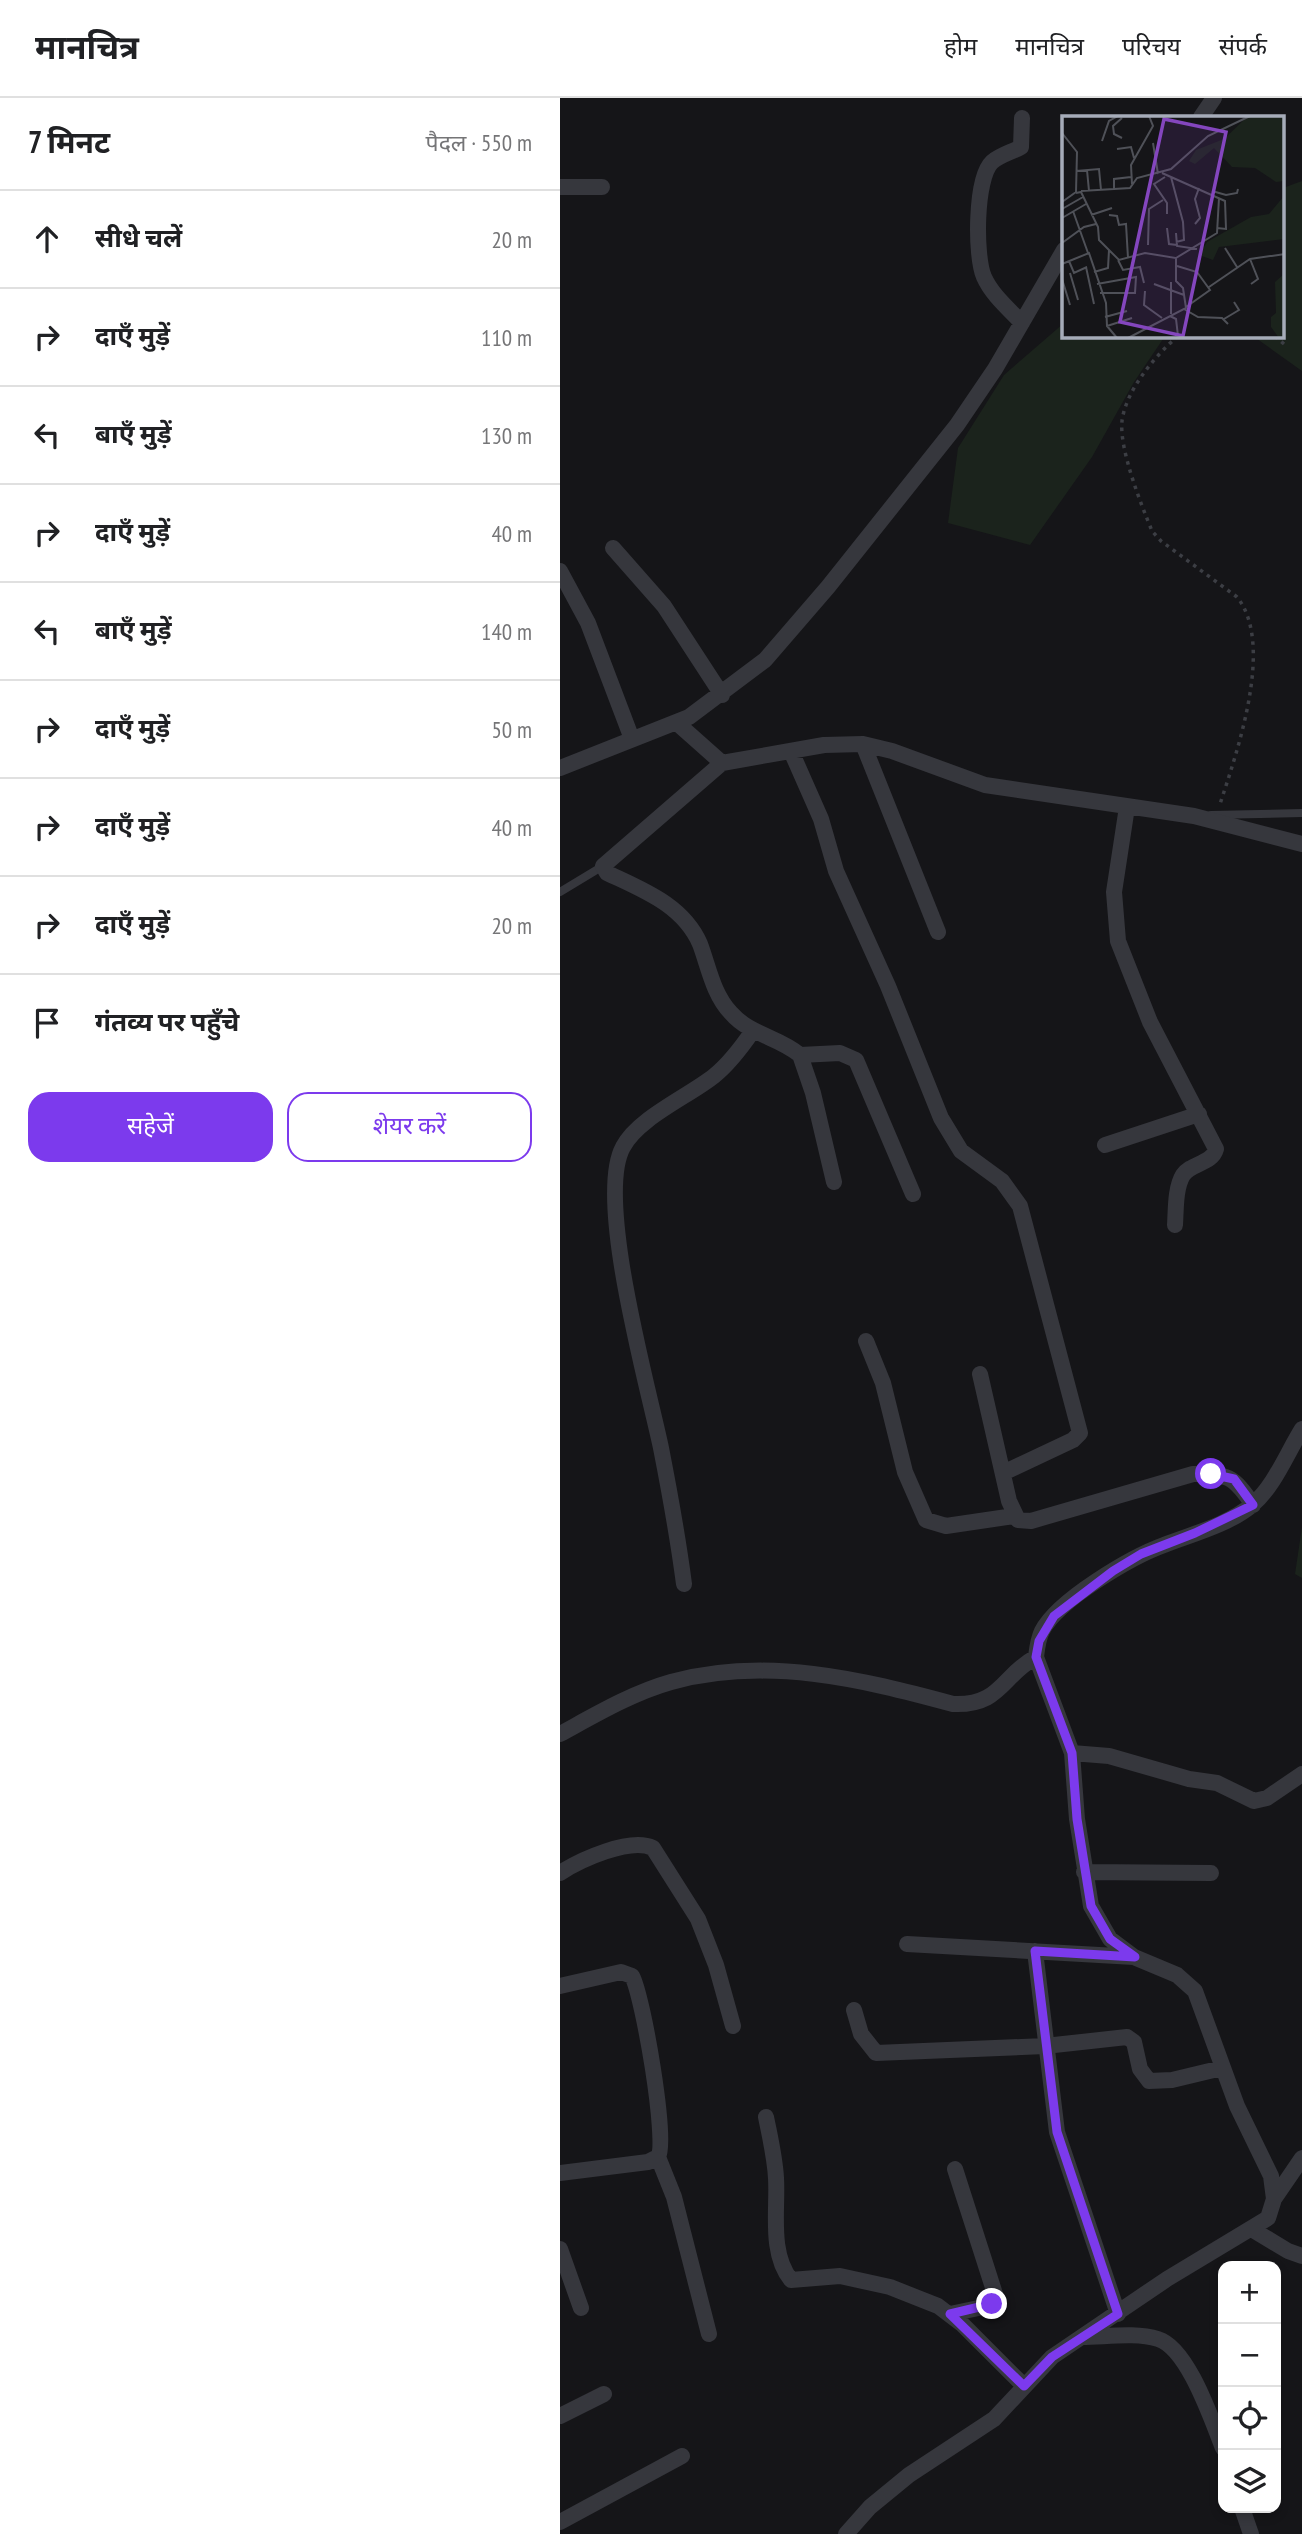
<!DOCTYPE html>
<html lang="hi">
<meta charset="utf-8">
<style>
body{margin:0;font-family:"PT Sans Narrow","Noto Sans Devanagari",sans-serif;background:#f2f2f2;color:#202124}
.controls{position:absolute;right:21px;bottom:21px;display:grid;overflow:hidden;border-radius:14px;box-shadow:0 4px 10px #0003}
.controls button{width:63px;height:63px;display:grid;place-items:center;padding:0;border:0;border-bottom:2px solid #e0e0e0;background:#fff;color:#202124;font:35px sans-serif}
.stop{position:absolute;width:21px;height:21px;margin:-16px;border:5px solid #7c3aed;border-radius:50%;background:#fff}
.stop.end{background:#7c3aed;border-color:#fff;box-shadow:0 2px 7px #0008}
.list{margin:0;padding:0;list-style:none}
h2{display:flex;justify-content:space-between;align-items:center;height:91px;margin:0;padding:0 28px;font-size:30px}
h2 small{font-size:23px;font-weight:400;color:#757577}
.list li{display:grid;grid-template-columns:46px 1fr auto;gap:21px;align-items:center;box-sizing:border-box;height:98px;padding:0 28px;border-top:2px solid #e0e0e0}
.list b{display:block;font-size:26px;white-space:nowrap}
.list em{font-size:23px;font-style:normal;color:#757577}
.actions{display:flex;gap:14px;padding:21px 28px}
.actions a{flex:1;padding:16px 0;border:2px solid #7c3aed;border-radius:21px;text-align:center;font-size:24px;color:#7c3aed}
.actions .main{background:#7c3aed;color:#fff}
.icon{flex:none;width:38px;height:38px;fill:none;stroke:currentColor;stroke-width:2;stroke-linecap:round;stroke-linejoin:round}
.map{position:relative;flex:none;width:742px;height:2436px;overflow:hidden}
header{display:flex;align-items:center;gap:42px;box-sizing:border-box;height:98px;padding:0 35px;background:#fff;border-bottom:2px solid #e0e0e0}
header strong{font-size:33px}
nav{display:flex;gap:38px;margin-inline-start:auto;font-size:24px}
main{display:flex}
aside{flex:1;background:#fff}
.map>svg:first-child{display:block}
.green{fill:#1b231c}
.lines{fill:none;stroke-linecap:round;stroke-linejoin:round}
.path{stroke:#3c3e44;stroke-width:3.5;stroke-dasharray:3.5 5;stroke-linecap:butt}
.lane{stroke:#36373d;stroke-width:8}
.street{stroke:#36373d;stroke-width:16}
.route{stroke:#7c3aed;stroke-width:9}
.inset-road{fill:none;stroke:#4f5158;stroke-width:2}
.view{fill:#8446be;fill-opacity:0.15;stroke:#8446be;stroke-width:3.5}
.inset-edge{fill:none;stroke:#a6acb9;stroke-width:3.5}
</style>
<header>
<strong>मानचित्र</strong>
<nav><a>होम</a><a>मानचित्र</a><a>परिचय</a><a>संपर्क</a></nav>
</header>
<main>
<aside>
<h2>7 मिनट<small>पैदल · 550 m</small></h2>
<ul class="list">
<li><svg class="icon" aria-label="ahead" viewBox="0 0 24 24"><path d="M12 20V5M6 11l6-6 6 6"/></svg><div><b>सीधे चलें</b></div><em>20 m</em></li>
<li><svg class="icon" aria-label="right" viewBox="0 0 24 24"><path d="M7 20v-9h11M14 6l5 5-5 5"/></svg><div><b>दाएँ मुड़ें</b></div><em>110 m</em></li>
<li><svg class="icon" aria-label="left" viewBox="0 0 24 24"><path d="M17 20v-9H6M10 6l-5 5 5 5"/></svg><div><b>बाएँ मुड़ें</b></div><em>130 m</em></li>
<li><svg class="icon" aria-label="right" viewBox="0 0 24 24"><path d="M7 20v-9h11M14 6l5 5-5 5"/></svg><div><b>दाएँ मुड़ें</b></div><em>40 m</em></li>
<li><svg class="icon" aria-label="left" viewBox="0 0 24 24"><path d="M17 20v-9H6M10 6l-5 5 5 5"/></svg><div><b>बाएँ मुड़ें</b></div><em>140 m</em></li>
<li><svg class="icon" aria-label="right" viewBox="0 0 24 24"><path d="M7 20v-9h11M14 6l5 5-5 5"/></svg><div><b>दाएँ मुड़ें</b></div><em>50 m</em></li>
<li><svg class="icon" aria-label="right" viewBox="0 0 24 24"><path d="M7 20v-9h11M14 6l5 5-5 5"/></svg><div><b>दाएँ मुड़ें</b></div><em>40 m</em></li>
<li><svg class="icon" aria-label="right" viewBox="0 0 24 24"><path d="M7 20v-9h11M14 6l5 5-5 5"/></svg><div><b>दाएँ मुड़ें</b></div><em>20 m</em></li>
<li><svg class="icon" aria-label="arrive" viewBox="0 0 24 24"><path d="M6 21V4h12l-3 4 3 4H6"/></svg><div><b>गंतव्य पर पहुँचे</b></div></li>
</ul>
<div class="actions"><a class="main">सहेजें</a><a>शेयर करें</a></div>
</aside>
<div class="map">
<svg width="742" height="2436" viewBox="0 0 742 2436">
<rect width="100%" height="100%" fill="#151518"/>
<path class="green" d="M 742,83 L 742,273 L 693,238 L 723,238 L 723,90 Z
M 504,225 L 504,238 L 605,238 L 574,284 L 532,359 L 470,447 L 388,425 L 398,350 L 444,277 Z
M 742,1429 L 742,1480 L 735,1476 Z"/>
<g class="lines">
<path class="path" d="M 618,238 C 595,258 566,292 562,323 C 559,351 581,406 592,433 L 601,443 L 677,499 C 715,546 677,654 660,706
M 715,238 L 724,246"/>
<path class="lane" d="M 651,717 L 742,715
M 0,794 L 43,768"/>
<path class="street" d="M 641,19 L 654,0
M 462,20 L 461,49 C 452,54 440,57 432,64 C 415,80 415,159 424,179 C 432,197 449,211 462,225
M 0,89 L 42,89
M 53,450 L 104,508 L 162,597
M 0,473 L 28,525 L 72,641
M 117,625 L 162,665 L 264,647 L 303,646 L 332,653 L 425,687 L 634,718 L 742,746
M 303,646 L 378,834
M 231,653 L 261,721 L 276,773 L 328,888 L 381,1020 L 401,1053 L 442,1083 L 460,1108 L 520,1335 L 513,1342 L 443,1375
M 162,665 L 43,768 L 47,775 C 83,792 123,807 140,846 C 149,870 153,896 171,915 C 190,937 219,939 240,957 L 253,995 L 274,1084
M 0,670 L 129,619 L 205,562 L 268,489 L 397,327 L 435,271 L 504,152
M 567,709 L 554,794 L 558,843 L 590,924 L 656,1051 C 652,1066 631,1065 623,1077 C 615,1090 616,1112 615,1127
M 240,957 L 280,955 L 296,962 L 353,1096
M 545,1047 L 639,1016
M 306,1243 L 323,1285 L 345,1374 L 366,1422 L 386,1428 L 454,1418
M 420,1276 L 449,1403 L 458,1422 L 471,1423 L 633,1376 C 667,1375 674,1378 693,1407
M 124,1486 C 118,1440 110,1396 101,1350 C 88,1288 35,1100 63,1049 C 78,1020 129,998 154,978 C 170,965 181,950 192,934
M 476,1559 C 477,1551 478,1541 482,1533 C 498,1502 571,1459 604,1447 C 632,1436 668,1427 692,1407 C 714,1389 727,1355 742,1331
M 0,1636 C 35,1617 72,1595 111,1584 C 206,1558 301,1581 393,1606 C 441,1608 441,1578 476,1559 L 512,1655 L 517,1721 L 531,1808 L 550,1841 L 574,1859 L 617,1877 L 635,1893 L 677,2008 L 711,2078 L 714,2101 L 708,2120 L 607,2181 L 492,2259 L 434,2321 L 349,2377 L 310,2409 L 286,2436
M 512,1655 L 549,1658 L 629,1681 L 657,1685 L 694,1703 L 707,1700 L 742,1676
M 524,1774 L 651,1775
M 0,1775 C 20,1762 70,1739 93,1750 L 138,1821 L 156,1867 L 173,1928
M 347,1846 L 574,1859
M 475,1853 L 497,2034 L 558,2216
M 0,1888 L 61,1874 L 72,1878 C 83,1898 108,2044 98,2059 L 88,2064 L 0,2075
M 294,1912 L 301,1936 L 316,1955 L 485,1948 L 567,1939 L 574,1944 L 580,1971 L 589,1983 L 612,1982 L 662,1970
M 206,2019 C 210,2039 215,2060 216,2080 C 218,2111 209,2155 231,2182 L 280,2178 L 330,2189 L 378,2208 L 403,2227 L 464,2288
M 98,2059 L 114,2099 L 149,2236
M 714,2101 L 742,2060
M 693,2132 L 728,2153 L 742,2158
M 0,2151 L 21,2210
M 390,2216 L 428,2208 L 436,2199 L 395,2071
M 522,2239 C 545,2239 576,2234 598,2241 C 628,2250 652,2323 663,2350
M 0,2318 L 44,2296
M 682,2410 L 691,2436
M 0,2424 L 122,2358"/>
</g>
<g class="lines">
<path class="route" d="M 432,2206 L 390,2216 L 464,2288 L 492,2259 L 558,2216 L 497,2034 L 475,1853 L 575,1859 L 550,1841 L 531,1808 L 517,1721 L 512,1655 L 476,1559 L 479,1543 L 494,1518 L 553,1473 L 581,1456 L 635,1435 L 693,1407 L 674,1381 L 651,1376"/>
</g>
<g transform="translate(502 18)">
<rect width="222" height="222" fill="#151518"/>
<path d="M 186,0 L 222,0 L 222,65 L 214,66 L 193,52 L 170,51 L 152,32 L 133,48 L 127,45 L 134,34 L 162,23 ZM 222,80 L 222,123 L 157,131 L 151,144 L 137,139 L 145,126 L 189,101 L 207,98 ZM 222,158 L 222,222 L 217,222 L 209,211 L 209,201 L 214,197 L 213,166 Z" fill="#1b231c"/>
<path class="inset-road" d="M 60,2 L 51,10 L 52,18 L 60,22M 0,17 L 15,36 L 14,76 L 0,86M 40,25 L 47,5 L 56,0M 91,27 L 96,58M 55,33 L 69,31 L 72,42M 25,54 L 27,75M 14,55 L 37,53 L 39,74M 100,57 L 163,85 L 164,113 L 155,112M 103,61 L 92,68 L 105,87 L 105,98M 109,61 L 121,106 L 122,124 L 114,126M 70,68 L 69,49 L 91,10 L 87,0M 52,73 L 52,63 L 69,61M 19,75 L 68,72 L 75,62 L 109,53 L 146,20 L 188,0M 150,75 L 164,79 L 175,77 L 176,73M 14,77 L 19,76 L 36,111 L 37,124 L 57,144 L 83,137 L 114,142 L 114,165 L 121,172 L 124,192 L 66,222M 0,93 L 21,81M 11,95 L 26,137M 29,99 L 50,92M 47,99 L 55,100 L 57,109 L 64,108 L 66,142M 0,102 L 24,88M 133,108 L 138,102 L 133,83 L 137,72M 105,112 L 107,128 L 115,129M 114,117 L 115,130 L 135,133M 0,127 L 22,111 L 34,108M 86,129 L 87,93 L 101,84M 163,132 L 175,151M 114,142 L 155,117 L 157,82M 188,143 L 196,163 L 189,168M 56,144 L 61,154 L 78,151 L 82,167M 7,145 L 12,157 L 25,151M 0,148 L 27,137 L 44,187 L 45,210 L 55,222M 115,150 L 135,156 L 148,174 L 124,191M 24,151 L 32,188M 32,156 L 46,152 L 47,134M 8,157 L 16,184M 0,163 L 8,189M 109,166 L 109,198M 35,168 L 74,161 L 73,177 L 38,177M 92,168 L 122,179M 147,171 L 188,143 L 223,138M 83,175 L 82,189 L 100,202M 122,193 L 136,201 L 160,202 L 166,208M 108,200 L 114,203 L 116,220M 43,201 L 65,195M 162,203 L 177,194 L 172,186M 45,210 L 70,202"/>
<path class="view" d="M 102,3 L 164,16 L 121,220 L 58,206 Z"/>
<rect width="222" height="222" class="inset-edge"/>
</g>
</svg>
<div class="controls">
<button>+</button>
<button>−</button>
<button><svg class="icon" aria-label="locate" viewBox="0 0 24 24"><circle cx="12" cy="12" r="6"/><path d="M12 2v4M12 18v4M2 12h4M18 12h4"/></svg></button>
<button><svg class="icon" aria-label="layers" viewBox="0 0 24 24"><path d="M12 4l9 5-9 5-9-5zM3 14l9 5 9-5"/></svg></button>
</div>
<div class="stop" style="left:651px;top:1376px"></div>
<div class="stop end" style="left:432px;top:2206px"></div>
</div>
</main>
